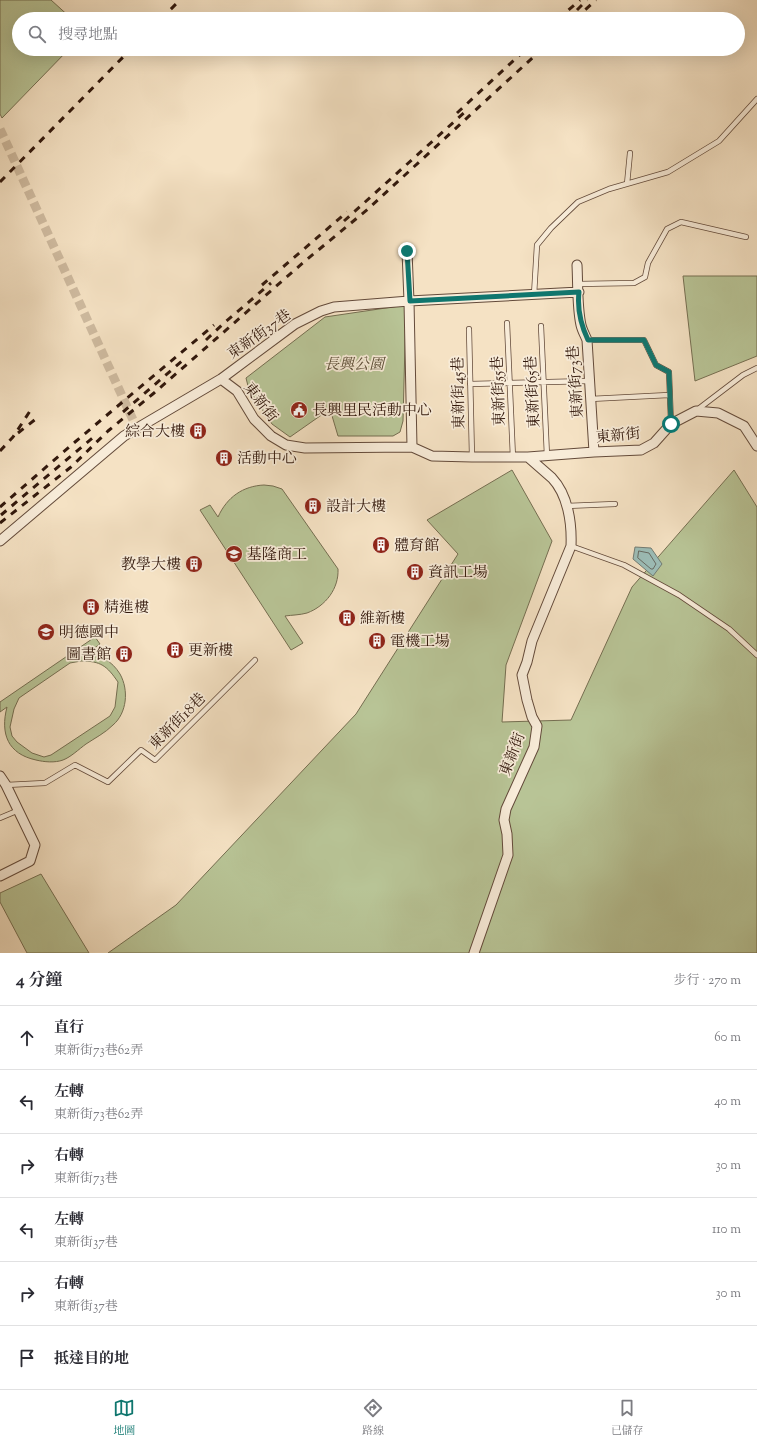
<!DOCTYPE html>
<html lang="zh-TW">
<meta charset="utf-8">
<style>
body{margin:0;font-family:"Sorts Mill Goudy","Noto Serif TC",serif;background:#f2f2f3;color:#2b2b33}
.stop{position:absolute;width:12px;height:12px;margin:-9px;border:3px solid #0f766e;border-radius:50%;background:#fff}
.stop.end{background:#0f766e;border-color:#fff;box-shadow:0 1px 4px #0008}
.list{margin:0;padding:0;list-style:none}
h2{display:flex;justify-content:space-between;align-items:center;height:52px;margin:0;padding:0 16px;font-size:17px}
h2 small{font-size:13px;font-weight:400;color:#7c7c81}
.list li{display:grid;grid-template-columns:26px 1fr auto;gap:12px;align-items:center;box-sizing:border-box;height:64px;padding:0 16px;border-top:1px solid #e1e1e2}
.list b{display:block;font-size:15px;white-space:nowrap}
.list p{margin:0;font-size:13px;white-space:nowrap;color:#7c7c81}
.list em{font-size:13px;font-style:normal;color:#7c7c81}
.icon{flex:none;width:22px;height:22px;fill:none;stroke:currentColor;stroke-width:2;stroke-linecap:round;stroke-linejoin:round}
.map{position:relative;flex:none;width:757px;height:953px;overflow:hidden}
.search{position:absolute;background:#fff;box-shadow:0 4px 16px #0002;left:12px;right:12px;top:12px;height:44px;display:flex;align-items:center;gap:10px;box-sizing:border-box;padding:0 14px;border-radius:22px;color:#7c7c81;font-size:15px}
.sheet{height:436px;background:#fff}
nav{display:flex;justify-content:space-around;align-items:center;box-sizing:border-box;height:56px;border-top:1px solid #e1e1e2;background:#fff;font-size:11px;color:#7c7c81}
nav a{display:grid;justify-items:center;gap:2px}
nav .on{color:#0f766e}
.map>svg:first-child{display:block}
.green{fill:#b8c496;stroke:#756e51;fill-rule:evenodd}
.water{fill:#9cbdb7;stroke:#727b73}
.lines{fill:none;stroke-linecap:round;stroke-linejoin:round}
.shore{stroke:#676a62;stroke-width:1}
.street-tunnel{stroke:#ceba9f;stroke-width:9;stroke-dasharray:9 4.5;stroke-linecap:butt}
.lane-casing{stroke:#634a3a;stroke-width:6}
.street-casing{stroke:#634a3a;stroke-width:11}
.lane{stroke:#f8ecd9;stroke-width:4.5}
.street{stroke:#f8ecd9;stroke-width:9}
.rail{stroke:#32180c;stroke-width:3;stroke-dasharray:7 7;stroke-linecap:butt}
.route{stroke:#0f766e;stroke-width:5}
.labels{text-anchor:middle;stroke-width:3.5;stroke-linejoin:round;paint-order:stroke}
.street-label{font-size:15px;fill:#32180c;stroke:#f8ecd9}
.park-label{font-size:15px;font-style:italic;fill:#5a4c35;stroke:#f8ecd9}
.poi-label{font-size:15px;fill:#32180c;stroke:#f8ecd9;text-anchor:start}
</style>
<div class="map">
<svg width="757" height="953" viewBox="0 0 757 953">
<rect width="100%" height="100%" fill="#f5e2c4"/>
<filter id="stains"><feTurbulence type="fractalNoise" baseFrequency=".005" numOctaves="4"/><feColorMatrix values="0 0 0 0 .2 0 0 0 0 .09 0 0 0 0 .02 0 0 0 .5 -.17"/></filter>
<radialGradient id="worn" r=".72"><stop offset=".6" stop-color="#630" stop-opacity="0"/><stop offset="1" stop-color="#630" stop-opacity=".3"/></radialGradient>
<path class="green" d="M 0,0 L 51,0 L 72,19 L 19,19 L 19,49 L 69,49 L 2,118 L 0,114 Z
M 683,276 L 757,276 L 757,356 L 695,381 Z
M 406,305 L 403,421 L 400,432 L 393,436 L 338,436 L 330,409 L 290,437 L 272,424 L 249,390 L 246,378 L 325,317 Z
M 512,470 L 552,541 L 506,665 L 502,722 L 571,720 L 632,587 L 734,470 L 757,507 L 757,953 L 108,953 L 176,905 L 356,714 L 458,554 L 427,520 Z
M 264,485 L 273,486 L 282,489 L 338,569 C 339,588 326,606 307,613 C 300,615 292,615 285,616 L 303,643 L 291,650 L 200,510 L 210,505 L 218,517 C 227,497 243,486 264,485 Z
M 95,637 L 100,644 L 85,655 C 100,654 112,661 120,674 C 129,690 127,713 113,725 C 105,733 95,738 86,744 C 79,749 71,757 63,760 C 55,763 44,762 36,760 C 8,754 0,734 7,707 L 0,712 L 0,702 ZM 81,661 C 101,661 107,666 118,682 L 115,707 L 110,716 L 51,755 L 44,757 L 32,753 L 17,742 L 12,736 L 10,727 L 14,709 L 19,698 L 70,663 Z
M 41,874 L 89,953 L 27,953 L 0,902 L 0,893 Z"/>
<path class="water" d="M 635,547 L 651,548 L 662,564 L 653,576 L 633,559 Z"/>
<g class="lines">
<path class="shore" d="M 639,551 L 649,553 L 656,564 L 653,569 L 651,569 L 638,558 Z"/>
<path class="street-tunnel" d="M 0,129 L 134,422"/>
<g class="lane-casing">
<path id="lane" d="M 627,184 L 630,153
M 578,284 L 634,283 L 645,277 L 648,263 L 667,229 L 681,222 L 746,237
M 534,295 L 537,245 L 551,228 L 578,202 L 609,189 L 668,172 L 719,141 L 757,99
M 507,323 L 513,458
M 541,326 L 547,456
M 469,329 L 472,457
M 587,340 L 644,340 L 656,365 L 669,372 L 671,423
M 470,384 L 589,381
M 590,399 L 669,395
M 697,410 L 743,375 L 757,368
M 566,506 L 615,504
M 571,546 L 624,565 L 679,595 L 729,629 L 757,655
M 6,785 L 45,783 L 75,765 L 108,782 L 141,750 L 155,760 L 255,660
M 0,818 L 19,810"/>
</g>
<g class="street-casing">
<path id="street" d="M 407,251 L 409,301 L 412,447
M 577,265 C 578,284 577,307 581,325 C 582,330 585,335 587,340 L 594,452
M 221,379 L 237,391 L 254,419 L 271,436 L 286,445 L 305,448 L 412,447 L 432,456 L 472,457 L 528,457 L 594,452 L 641,450 L 654,443 L 671,424 L 696,411 L 718,413 L 744,426 L 757,446
M 0,541 L 124,436 L 221,379 L 295,324 L 321,311 L 334,307 L 409,301 L 579,292
M 0,776 L 6,785 L 35,845 L 30,861 L 0,876
M 474,953 L 508,855 L 507,834 L 504,820 L 506,809 L 534,747 L 537,726 L 532,717 L 527,700 L 522,675 L 527,662 L 532,641 L 571,546 C 572,523 568,495 552,478 C 544,471 536,464 528,457"/>
</g>
<use href="#lane" class="lane"/>
<use href="#street" class="street"/>
<path class="rail" d="M 577,10 L 587,0
M 161,19 L 180,0
M 558,19 L 580,0
M 575,19 L 596,0
M 457,113 L 526,49
M 0,182 L 131,49
M 344,221 L 466,111
M 262,285 L 347,212
M 206,340 L 223,324 L 271,283
M 123,412 L 182,361
M 18,433 L 37,418
M 0,451 L 13,437 L 30,411
M 0,507 L 75,442 L 214,325
M 1,515 L 96,435
M 0,523 L 71,467 L 108,431 L 154,393 L 305,261 L 368,209 L 542,49"/>
</g>
<g class="lines">
<path class="route" d="M 407,251 L 410,301 L 579,292 C 577,309 581,325 588,340 L 644,340 L 656,365 L 669,372 L 671,424"/>
</g>
<defs>
<g id="civic-disc" transform="scale(0.9)"><circle r="9.5" fill="#8f2418" stroke="#f8ecd9"/><path d="M-.6-6.5H3V-4.5H.6V-3L4-1V1h2V6H-6V1h2V-1L-.6-3ZM-1.2 2.5V6h2.4V2.5Z" fill="#fff"/></g>
<g id="building-disc" transform="scale(0.9)"><circle r="9.5" fill="#8f2418" stroke="#f8ecd9"/><path d="M-4-6H4V6H1V3H-1V6H-4ZM-2.5-4.3h1.7v1.8h-1.7ZM.8-4.3h1.7v1.8H.8ZM-2.5-1h1.7V.8h-1.7ZM.8-1h1.7V.8H.8Z" fill="#fff"/></g>
<g id="school-disc" transform="scale(0.9)"><circle r="9.5" fill="#8f2418" stroke="#f8ecd9"/><path d="M0-5L7-2L0 1L-7-2ZM-4 1L0 2.5L4 1V4Q0 6-4 4Z" fill="#fff"/></g>
</defs>
<g fill-rule="evenodd">
<use href="#civic-disc" x="299" y="410"/>
<use href="#building-disc" x="198" y="431"/>
<use href="#building-disc" x="224" y="458"/>
<use href="#building-disc" x="313" y="506"/>
<use href="#building-disc" x="381" y="545"/>
<use href="#school-disc" x="234" y="554"/>
<use href="#building-disc" x="194" y="564"/>
<use href="#building-disc" x="415" y="572"/>
<use href="#building-disc" x="91" y="607"/>
<use href="#building-disc" x="347" y="618"/>
<use href="#school-disc" x="46" y="632"/>
<use href="#building-disc" x="377" y="641"/>
<use href="#building-disc" x="175" y="650"/>
<use href="#building-disc" x="124" y="654"/>
</g>
<g class="labels">
<g class="street-label">
<text transform="translate(259 334) rotate(-35)" y="5">東新街37巷</text>
<text transform="translate(575 382) rotate(-94)" y="5">東新街73巷</text>
<text transform="translate(498 391) rotate(-92)" y="5">東新街55巷</text>
<text transform="translate(532 392) rotate(-93)" y="5">東新街65巷</text>
<text transform="translate(458 393) rotate(-91)" y="5">東新街45巷</text>
<text transform="translate(261 402) rotate(52)" y="5">東新街</text>
<text transform="translate(618 435) rotate(-6)" y="5">東新街</text>
<text transform="translate(177 721) rotate(-45)" y="5">東新街18巷</text>
<text transform="translate(512 754) rotate(-69)" y="5">東新街</text>
</g>
<g class="park-label">
<text x="354" y="369">長興公園</text>
</g>
<g class="poi-label">
<text x="312" y="415">長興里民活動中心</text>
<text x="185" y="436" text-anchor="end">綜合大樓</text>
<text x="237" y="463">活動中心</text>
<text x="326" y="511">設計大樓</text>
<text x="394" y="550">體育館</text>
<text x="247" y="559">基隆商工</text>
<text x="181" y="569" text-anchor="end">教學大樓</text>
<text x="428" y="577">資訊工場</text>
<text x="104" y="612">精進樓</text>
<text x="360" y="623">維新樓</text>
<text x="59" y="637">明德國中</text>
<text x="390" y="646">電機工場</text>
<text x="188" y="655">更新樓</text>
<text x="111" y="659" text-anchor="end">圖書館</text>
</g>
</g>
<rect width="100%" height="100%" filter="url(#stains)"/>
<rect width="100%" height="100%" fill="url(#worn)"/>
</svg>
<div class="stop" style="left:671px;top:424px"></div>
<div class="stop end" style="left:407px;top:251px"></div>
<div class="search"><svg class="icon" aria-label="search" viewBox="0 0 24 24"><circle cx="10" cy="10" r="6"/><path d="M15 15l6 6"/></svg>搜尋地點</div>
</div>
<section class="sheet">
<h2>4 分鐘<small>步行 · 270 m</small></h2>
<ul class="list">
<li><svg class="icon" aria-label="ahead" viewBox="0 0 24 24"><path d="M12 20V5M6 11l6-6 6 6"/></svg><div><b>直行</b><p>東新街73巷62弄</p></div><em>60 m</em></li>
<li><svg class="icon" aria-label="left" viewBox="0 0 24 24"><path d="M17 20v-9H6M10 6l-5 5 5 5"/></svg><div><b>左轉</b><p>東新街73巷62弄</p></div><em>40 m</em></li>
<li><svg class="icon" aria-label="right" viewBox="0 0 24 24"><path d="M7 20v-9h11M14 6l5 5-5 5"/></svg><div><b>右轉</b><p>東新街73巷</p></div><em>30 m</em></li>
<li><svg class="icon" aria-label="left" viewBox="0 0 24 24"><path d="M17 20v-9H6M10 6l-5 5 5 5"/></svg><div><b>左轉</b><p>東新街37巷</p></div><em>110 m</em></li>
<li><svg class="icon" aria-label="right" viewBox="0 0 24 24"><path d="M7 20v-9h11M14 6l5 5-5 5"/></svg><div><b>右轉</b><p>東新街37巷</p></div><em>30 m</em></li>
<li><svg class="icon" aria-label="arrive" viewBox="0 0 24 24"><path d="M6 21V4h12l-3 4 3 4H6"/></svg><div><b>抵達目的地</b></div></li>
</ul>
</section>
<nav>
<a class="on"><svg class="icon" aria-label="map" viewBox="0 0 24 24"><path d="M3 6l6-2 6 2 6-2v14l-6 2-6-2-6 2zM9 4v14M15 6v14"/></svg>地圖</a>
<a><svg class="icon" aria-label="directions" viewBox="0 0 24 24"><path d="M12 3l9 9-9 9-9-9zM9 14v-3h6M13 9l2 2-2 2"/></svg>路線</a>
<a><svg class="icon" aria-label="saved" viewBox="0 0 24 24"><path d="M7 4h10v16l-5-4-5 4z"/></svg>已儲存</a>
</nav>
